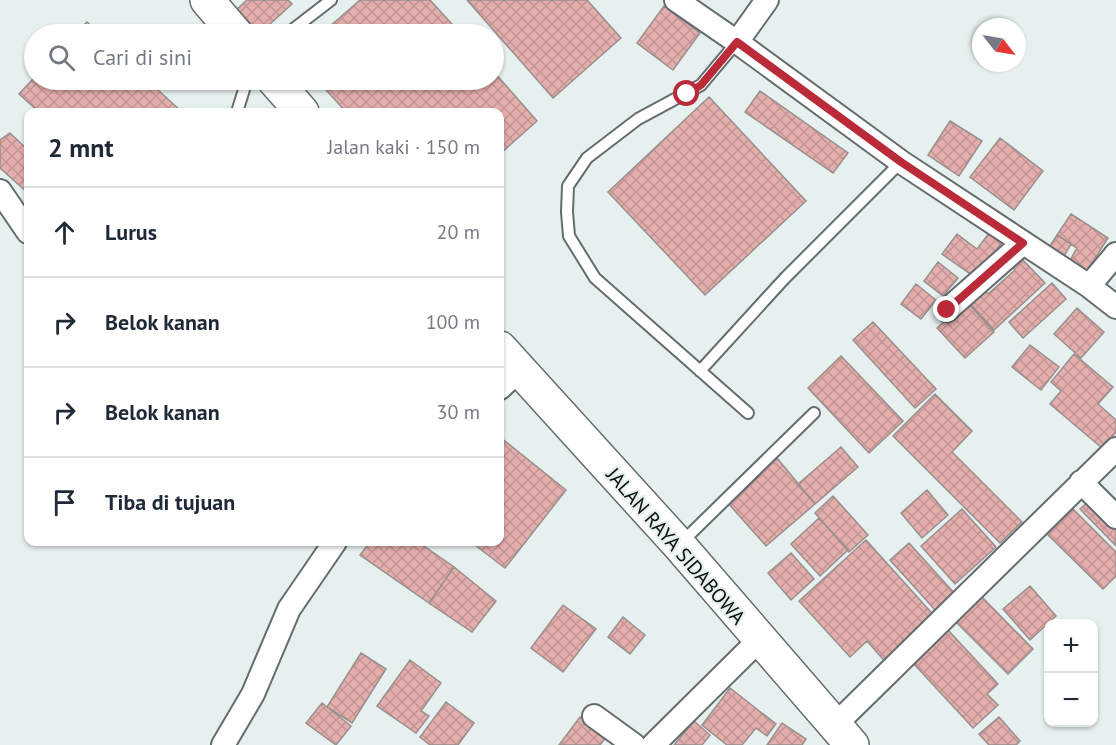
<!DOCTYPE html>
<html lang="id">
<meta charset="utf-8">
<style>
body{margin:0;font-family:"PT Sans",sans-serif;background:#f6f6f7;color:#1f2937}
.controls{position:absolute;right:18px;bottom:18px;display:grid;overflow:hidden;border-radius:12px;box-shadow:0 2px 4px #0004}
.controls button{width:54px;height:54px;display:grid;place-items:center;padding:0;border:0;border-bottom:2px solid #e0e1e3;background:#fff;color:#1f2937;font:30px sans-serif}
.compass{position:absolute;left:972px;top:18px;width:54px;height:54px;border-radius:50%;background:#fff;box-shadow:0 2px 4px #0004;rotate:121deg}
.stop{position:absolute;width:18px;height:18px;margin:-14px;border:4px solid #ba2a39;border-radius:50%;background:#fff}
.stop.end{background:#ba2a39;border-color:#fff;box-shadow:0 2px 6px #0008}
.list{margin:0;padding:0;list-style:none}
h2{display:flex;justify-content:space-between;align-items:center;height:78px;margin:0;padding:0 24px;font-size:26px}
h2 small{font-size:20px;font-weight:400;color:#747a83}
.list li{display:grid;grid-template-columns:39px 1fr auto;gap:18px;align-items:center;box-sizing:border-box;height:90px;padding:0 24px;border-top:2px solid #e0e1e3}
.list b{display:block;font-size:22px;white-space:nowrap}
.list em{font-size:20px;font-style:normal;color:#747a83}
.icon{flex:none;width:33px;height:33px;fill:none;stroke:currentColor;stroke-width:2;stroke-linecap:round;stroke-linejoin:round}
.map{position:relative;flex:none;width:1116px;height:745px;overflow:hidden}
.search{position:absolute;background:#fff;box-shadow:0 2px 4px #0004;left:24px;top:24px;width:480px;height:66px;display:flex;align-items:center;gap:15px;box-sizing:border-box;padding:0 21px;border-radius:33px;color:#747a83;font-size:22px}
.panel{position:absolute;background:#fff;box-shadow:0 2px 4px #0004;left:24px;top:108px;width:480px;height:438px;border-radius:12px}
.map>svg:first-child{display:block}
.building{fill:url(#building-cross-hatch);stroke:#988f8e;stroke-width:1.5}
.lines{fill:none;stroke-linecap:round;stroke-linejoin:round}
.service-casing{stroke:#646d6d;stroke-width:14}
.minor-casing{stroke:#646d6d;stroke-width:26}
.trunk-casing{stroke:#646d6d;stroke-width:36}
.service{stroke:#fff;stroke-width:10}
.minor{stroke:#fff;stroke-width:22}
.trunk{stroke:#fff;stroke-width:33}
.route{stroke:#ba2a39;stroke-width:8}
.labels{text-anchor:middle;stroke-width:4.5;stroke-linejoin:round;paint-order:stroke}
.street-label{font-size:20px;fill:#0a0e0d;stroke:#e6f0ef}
</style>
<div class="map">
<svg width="1116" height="745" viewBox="0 0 1116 745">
<defs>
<pattern id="building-cross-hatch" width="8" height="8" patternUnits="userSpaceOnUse" patternTransform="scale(1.5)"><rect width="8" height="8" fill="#e4aeac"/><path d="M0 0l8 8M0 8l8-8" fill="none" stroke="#c29493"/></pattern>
</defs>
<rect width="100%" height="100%" fill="#e6f0ef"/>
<path class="building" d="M 247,0 L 288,0 L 292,4 L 259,34 L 236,10 Z
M 360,0 L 430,0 L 461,34 L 321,34 Z
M 467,0 L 587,0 L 621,38 L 553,98 Z
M 664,6 L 700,33 L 673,70 L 637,43 Z
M 87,22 L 100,34 L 75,34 Z
M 494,72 L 537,121 L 500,154 L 500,112 L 346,112 L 317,80 L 494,80 Z
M 34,78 L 34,80 L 147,80 L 182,112 L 39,112 L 19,94 Z
M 760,91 L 848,153 L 833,173 L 745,112 Z
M 709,97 L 806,201 L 705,295 L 608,192 Z
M 950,121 L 982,141 L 959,176 L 928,155 Z
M 10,133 L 28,150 L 28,193 L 0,168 L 0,140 Z
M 1000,138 L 1043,171 L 1014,210 L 970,177 Z
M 1071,214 L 1108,238 L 1085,274 L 1068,264 L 1077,248 L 1057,235 Z
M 990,232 L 1003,241 L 976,278 L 942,254 L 957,234 L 977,249 Z
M 1057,235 L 1071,244 L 1061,261 L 1046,252 Z
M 1019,256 L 1045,283 L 994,330 L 967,300 L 981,287 L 988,294 L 1015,270 L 1010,265 Z
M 938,262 L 958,278 L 943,296 L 924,281 Z
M 1052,283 L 1066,299 L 1023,338 L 1009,322 Z
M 916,284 L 936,300 L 921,319 L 901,304 Z
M 967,302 L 994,332 L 965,358 L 937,328 Z
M 1077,308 L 1104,332 L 1081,358 L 1054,334 Z
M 873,322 L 936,389 L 915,408 L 853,340 Z
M 1030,345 L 1059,367 L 1041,390 L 1012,367 Z
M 1074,354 L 1113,387 L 1098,404 L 1116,420 L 1116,432 L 1102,448 L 1050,404 L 1061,391 L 1051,382 Z
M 841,356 L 903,421 L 869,453 L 808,388 Z
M 935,394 L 972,431 L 952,452 L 1022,522 L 1000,543 L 893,436 Z
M 500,437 L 566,490 L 505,568 L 471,542 L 500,542 Z
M 841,447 L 858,467 L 815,504 L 798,484 Z
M 777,458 L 815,504 L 766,546 L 727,502 Z
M 927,490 L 948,515 L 922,538 L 901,513 Z
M 833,496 L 868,535 L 849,552 L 815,513 Z
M 1092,498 L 1116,523 L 1116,546 L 1080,509 Z
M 962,509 L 996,547 L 955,584 L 921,546 Z
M 1073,509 L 1116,552 L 1116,576 L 1103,589 L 1047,534 Z
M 819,518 L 848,550 L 820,576 L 791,544 Z
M 866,540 L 938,620 L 888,665 L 867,641 L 850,657 L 799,601 Z
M 370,542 L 418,542 L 454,567 L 429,603 L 360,555 Z
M 909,543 L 955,594 L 936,611 L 890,560 Z
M 791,553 L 814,579 L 791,600 L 768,573 Z
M 454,567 L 496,601 L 472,632 L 429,603 Z
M 1030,586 L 1056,616 L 1030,640 L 1003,609 Z
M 981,596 L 1033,649 L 1008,674 L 956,622 Z
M 563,605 L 596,629 L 563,672 L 531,648 Z
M 623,617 L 645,635 L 630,654 L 608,637 Z
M 948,630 L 998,684 L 987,694 L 998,705 L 973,728 L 913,663 Z
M 361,653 L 386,669 L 352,723 L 327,707 Z
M 410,660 L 441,683 L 421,711 L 429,716 L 416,733 L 377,706 Z
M 730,688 L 776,724 L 767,736 L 756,728 L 742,745 L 727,745 L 702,725 Z
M 446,702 L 474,723 L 458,745 L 430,745 L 420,737 Z
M 322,703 L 351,726 L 336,745 L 306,723 Z
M 580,717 L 606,737 L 600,745 L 559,745 Z
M 999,717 L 1020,741 L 1016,745 L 989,745 L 979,734 Z
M 694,721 L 710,735 L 702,745 L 674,745 Z
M 782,723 L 806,739 L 802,745 L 767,745 Z"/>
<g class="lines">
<g class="service-casing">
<path id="service" d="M 287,34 L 331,0
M 737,42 L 701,85 L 638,119 L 587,158 L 568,186 L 567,212 L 569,236 L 595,278 L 748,413
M 237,112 L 247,80
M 700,371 L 785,278 L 901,162
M 681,543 L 814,413"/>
</g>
<g class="minor-casing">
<path id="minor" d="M 676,0 L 737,42 L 901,162 L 1089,286 L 1116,307
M 737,42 L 767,0
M 0,191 L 28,232
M 1089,286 L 1116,254
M 947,310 L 1023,243
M 500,388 L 519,370
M 1081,482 L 1116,517
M 594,716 L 634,745
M 834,726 L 1116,449
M 223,745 L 253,694 L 289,609 L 335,542
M 653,745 L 759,640"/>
</g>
<g class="trunk-casing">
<path id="trunk" d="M 207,0 L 236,34
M 274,80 L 302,112
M 500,348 L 679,545 L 852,745"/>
</g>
<use href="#service" class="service"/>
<use href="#minor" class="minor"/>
<use href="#trunk" class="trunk"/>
</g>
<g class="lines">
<path class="route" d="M 687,94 L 701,85 L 737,42 L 901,162 L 1023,243 L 947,310"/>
</g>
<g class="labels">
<g class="street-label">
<text transform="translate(676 546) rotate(49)" y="7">JALAN RAYA SIDABOWA</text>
</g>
</g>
</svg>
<div class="controls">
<button>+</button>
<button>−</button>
</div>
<svg class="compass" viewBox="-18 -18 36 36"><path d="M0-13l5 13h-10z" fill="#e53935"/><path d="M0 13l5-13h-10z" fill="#747a83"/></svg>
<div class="stop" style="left:687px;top:94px"></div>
<div class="stop end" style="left:947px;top:310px"></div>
<div class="search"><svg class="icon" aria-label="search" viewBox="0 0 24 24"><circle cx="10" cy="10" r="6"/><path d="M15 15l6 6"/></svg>Cari di sini</div>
<section class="panel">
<h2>2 mnt<small>Jalan kaki · 150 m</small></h2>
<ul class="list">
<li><svg class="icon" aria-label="ahead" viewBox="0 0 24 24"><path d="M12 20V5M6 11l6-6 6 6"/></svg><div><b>Lurus</b></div><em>20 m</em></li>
<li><svg class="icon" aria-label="right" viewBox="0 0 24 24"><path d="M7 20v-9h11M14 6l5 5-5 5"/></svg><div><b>Belok kanan</b></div><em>100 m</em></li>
<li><svg class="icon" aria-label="right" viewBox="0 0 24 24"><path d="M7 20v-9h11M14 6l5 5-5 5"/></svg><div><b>Belok kanan</b></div><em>30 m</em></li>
<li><svg class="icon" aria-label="arrive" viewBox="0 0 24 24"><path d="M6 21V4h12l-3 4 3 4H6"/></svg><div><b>Tiba di tujuan</b></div></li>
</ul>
</section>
</div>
